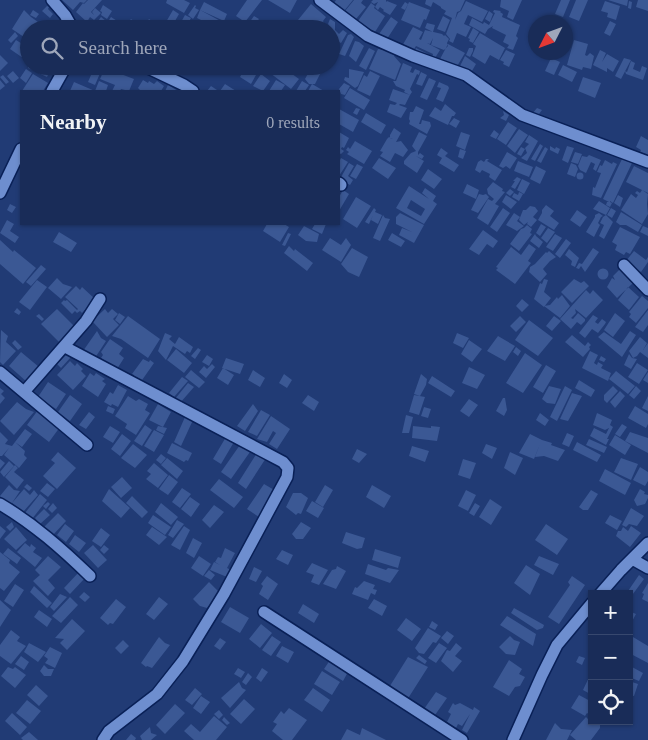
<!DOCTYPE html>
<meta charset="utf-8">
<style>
body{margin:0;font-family:Georgia,serif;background:#263861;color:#f1f3f6}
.controls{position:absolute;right:15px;bottom:15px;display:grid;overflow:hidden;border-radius:0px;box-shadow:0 1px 4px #0004}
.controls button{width:45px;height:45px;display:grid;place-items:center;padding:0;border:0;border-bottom:1px solid #37486e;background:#192c58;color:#f1f3f6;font:25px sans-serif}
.compass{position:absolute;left:528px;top:15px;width:45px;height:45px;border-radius:50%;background:#192c58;box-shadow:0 1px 4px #0004;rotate:228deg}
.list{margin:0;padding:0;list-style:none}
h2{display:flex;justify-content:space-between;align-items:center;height:65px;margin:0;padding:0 20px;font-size:21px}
h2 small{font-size:16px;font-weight:400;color:#9fa7ba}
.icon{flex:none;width:28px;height:28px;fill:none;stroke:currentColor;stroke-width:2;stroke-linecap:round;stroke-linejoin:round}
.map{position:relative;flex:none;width:648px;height:740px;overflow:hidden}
.search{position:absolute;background:#192c58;box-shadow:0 1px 4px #0004;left:20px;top:20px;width:320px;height:55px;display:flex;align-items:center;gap:12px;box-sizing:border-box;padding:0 18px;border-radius:28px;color:#9fa7ba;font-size:19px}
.panel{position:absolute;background:#192c58;box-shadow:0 1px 4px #0004;left:20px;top:90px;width:320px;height:135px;border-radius:0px}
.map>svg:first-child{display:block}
.building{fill:#3b5894;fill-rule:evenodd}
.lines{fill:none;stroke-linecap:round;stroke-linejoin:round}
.minor-casing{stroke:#092057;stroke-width:14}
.minor{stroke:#6e8ecf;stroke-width:11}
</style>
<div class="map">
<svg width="648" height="740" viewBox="0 0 648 740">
<rect width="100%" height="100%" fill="#213b75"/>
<path class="building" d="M 62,0 L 87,0 L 84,3 L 80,2 L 73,10 Z
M 88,0 L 102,0 L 91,12 L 94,15 L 92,12 L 95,8 L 101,13 L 94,20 L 90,17 L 87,22 L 76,12 L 83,3 L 84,4 Z
M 167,0 L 184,0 L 190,3 L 184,13 L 166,3 Z
M 247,0 L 262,0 L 245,22 L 236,16 Z
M 268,0 L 297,0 L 290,13 Z
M 336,0 L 353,0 L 344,11 L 338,10 L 341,7 L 334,3 Z
M 354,0 L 363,0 L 361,3 L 366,7 L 356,19 L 345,11 Z
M 373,0 L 386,0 L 386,2 L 387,1 L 397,5 L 390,15 L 383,11 L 384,10 L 380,7 L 378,10 L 375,7 L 378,2 L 374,4 L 371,2 Z
M 426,0 L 465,0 L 460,11 L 457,12 L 455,20 L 458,13 L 461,11 L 466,1 L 488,11 L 482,22 L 468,15 L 464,24 L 471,27 L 466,37 L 457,33 L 453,43 L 449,41 L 450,39 L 446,34 L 452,18 L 444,14 L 446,11 L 441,8 L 441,7 L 433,2 L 431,7 L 425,4 Z
M 501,0 L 522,0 L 513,20 L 507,17 L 509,11 L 500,7 Z
M 561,0 L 570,0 L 563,17 L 555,14 Z
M 576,0 L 588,0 L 579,21 L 569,17 Z
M 608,0 L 628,0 L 627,6 Z
M 638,0 L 648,0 L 648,11 L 636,7 Z
M 605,1 L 620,6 L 616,20 L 607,17 L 608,13 L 601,11 Z
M 629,1 L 632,2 L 631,9 L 628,8 Z
M 204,2 L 227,14 L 224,21 L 200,10 Z
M 405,2 L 408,4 L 405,10 L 401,8 Z
M 409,2 L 430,10 L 426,20 L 424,19 L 420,28 L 401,20 Z
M 371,3 L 375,6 L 374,8 L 385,16 L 375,32 L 358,21 Z
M 311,4 L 326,17 L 323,21 L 325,25 L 322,29 L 305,29 L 298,20 Z
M 103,5 L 112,11 L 107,19 L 101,15 L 102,12 L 100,11 Z
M 195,5 L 196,6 L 195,8 L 199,10 L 193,19 L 188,15 Z
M 47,6 L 49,7 L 48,9 L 53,14 L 50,18 L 42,11 Z
M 24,10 L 31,17 L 38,22 L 33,29 L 29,29 L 29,36 L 27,39 L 12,29 Z
M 33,10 L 39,14 L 36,18 L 30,15 Z
M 173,10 L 179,14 L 175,21 L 180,24 L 185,15 L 191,18 L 185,29 L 177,29 L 166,22 Z
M 200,10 L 228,25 L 226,29 L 215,27 L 214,29 L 205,29 L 207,23 L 197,18 Z
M 494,10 L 501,11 L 500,12 L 503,14 L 502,17 L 520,25 L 516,36 L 518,38 L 513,50 L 507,48 L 509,45 L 503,42 L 506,35 L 492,28 L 493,26 L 488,29 L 485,34 L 469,25 L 472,18 L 483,24 L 484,22 L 489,25 L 495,13 L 493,12 Z
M 489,11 L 493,14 L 490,22 L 485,19 Z
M 254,16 L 259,19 L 251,29 L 245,24 L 247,22 L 249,23 Z
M 443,16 L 450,20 L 445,32 L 437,29 Z
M 101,17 L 106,21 L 100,29 L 95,25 Z
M 111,17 L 125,26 L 123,29 L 103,29 Z
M 391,17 L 398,22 L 387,39 L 379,34 Z
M 556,18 L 563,21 L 563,22 L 554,22 Z
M 131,19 L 137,23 L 132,29 L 128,29 L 130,25 L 128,23 Z
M 149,19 L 160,26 L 159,29 L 148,29 L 144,26 Z
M 330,19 L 335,22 L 335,30 L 339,34 L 343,30 L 347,33 L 341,43 L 331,38 L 331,29 L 328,24 Z
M 50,21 L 56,25 L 54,29 L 46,29 Z
M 610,21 L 616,24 L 610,36 L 604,33 Z
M 427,23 L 435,25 L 433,32 L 425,28 Z
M 413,27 L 423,32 L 419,39 L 421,40 L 425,30 L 442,34 L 444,36 L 445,35 L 449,39 L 447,43 L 448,46 L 444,50 L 431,45 L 433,38 L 430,44 L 427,43 L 440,50 L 435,58 L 432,57 L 433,54 L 416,46 L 412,53 L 401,48 Z
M 473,28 L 479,32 L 473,43 L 469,41 L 470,39 L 468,38 Z
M 15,32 L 18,36 L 11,43 L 8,40 Z
M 480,33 L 505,48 L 499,60 L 490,55 L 485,64 L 472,56 L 476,46 L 473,44 Z
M 351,34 L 354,37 L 345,56 L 339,54 L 348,35 Z
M 16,40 L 29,48 L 23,58 L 10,49 Z
M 574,40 L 588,44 L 585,55 L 587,56 L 590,53 L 594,56 L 591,69 L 583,67 L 582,70 L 567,65 Z
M 355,41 L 359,42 L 364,46 L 356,62 L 349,56 Z
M 448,44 L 465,53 L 456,68 L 440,59 Z
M 566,45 L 569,46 L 564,55 L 558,52 L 566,52 Z
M 369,48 L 375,51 L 366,70 L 359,66 Z
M 416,48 L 432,56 L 430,61 L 413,53 Z
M 469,48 L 473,48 L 473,51 L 470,57 L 466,55 Z
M 378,49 L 397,52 L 394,56 L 401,64 L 395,80 L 369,69 Z
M 506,50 L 515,54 L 509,67 L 503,64 L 504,62 L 500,60 Z
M 600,50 L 606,53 L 602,62 L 607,54 L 619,61 L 613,72 L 607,68 L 607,72 L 593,65 Z
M 0,55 L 8,63 L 0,71 Z
M 465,56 L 476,64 L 469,76 L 458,70 Z
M 551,58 L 560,62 L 554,75 L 545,71 Z
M 624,58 L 631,60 L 621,79 L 615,76 Z
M 631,61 L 635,63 L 633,69 L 640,72 L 642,66 L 647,68 L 643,80 L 626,74 L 625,71 L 627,72 Z
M 403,63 L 412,67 L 410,72 L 413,73 L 415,69 L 420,71 L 419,75 L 417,74 L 410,89 L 412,92 L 410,95 L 404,92 L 405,90 L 396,86 L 393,81 L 396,81 Z
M 563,65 L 577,72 L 572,82 L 558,75 Z
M 28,66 L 52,66 L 47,77 L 28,68 Z
M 228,66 L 243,66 L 237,74 Z
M 273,66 L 281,66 L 299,79 L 291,89 L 270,73 Z
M 312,66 L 324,66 L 315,84 L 309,84 L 305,79 Z
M 94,68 L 101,71 L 95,85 L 88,82 Z
M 105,68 L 134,79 L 129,91 L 121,89 L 120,91 L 112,91 L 115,85 L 100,79 Z
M 245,68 L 256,75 L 251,84 L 240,77 Z
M 26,69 L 32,73 L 26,83 L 20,78 Z
M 349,69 L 364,72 L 358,86 L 355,88 L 344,80 L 345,77 L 349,78 Z
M 13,71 L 19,78 L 13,83 L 7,76 Z
M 370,71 L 380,76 L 370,96 L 357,90 L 364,75 L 367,77 Z
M 421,72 L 427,75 L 422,86 L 416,84 Z
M 33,74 L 48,83 L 43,91 L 22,91 Z
M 261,74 L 270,81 L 263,91 L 253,86 Z
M 3,75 L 9,82 L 6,84 L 0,77 Z
M 583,77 L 601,83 L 595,98 L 578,91 Z
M 429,78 L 436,81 L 427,100 L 420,97 Z
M 0,80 L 5,86 L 0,90 Z
M 143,80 L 148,83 L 149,81 L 154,84 L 157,81 L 164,86 L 161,91 L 141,91 L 138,88 Z
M 276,80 L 285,85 L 281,91 L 269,91 Z
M 99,81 L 108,85 L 106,91 L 70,91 L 74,82 L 95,91 Z
M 302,81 L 309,85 L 305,91 L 296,91 Z
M 439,82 L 448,86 L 449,88 L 443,102 L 436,99 L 441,88 L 437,87 Z
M 344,83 L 350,86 L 345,95 L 341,94 L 339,89 Z
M 225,84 L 236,91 L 220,91 Z
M 312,84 L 324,91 L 308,91 Z
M 168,85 L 178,91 L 165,91 Z
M 211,86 L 217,90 L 217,91 L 207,91 Z
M 350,88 L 370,100 L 364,110 L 344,98 Z
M 393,89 L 410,95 L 405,105 L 400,104 L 399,105 L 407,108 L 401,118 L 387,112 L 390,104 L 395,105 L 397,103 L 389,100 Z
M 445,104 L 456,113 L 454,116 L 452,116 L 448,125 L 429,116 L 435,107 L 441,111 Z
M 416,106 L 424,110 L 419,124 L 421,124 L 422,120 L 430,122 L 431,126 L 427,134 L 409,124 L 410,121 L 409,119 L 410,112 L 413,112 Z
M 356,108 L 360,109 L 357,115 L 353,113 Z
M 537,108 L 542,110 L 536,118 L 532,114 Z
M 339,109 L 359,120 L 353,132 L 339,124 Z
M 503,111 L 509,115 L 506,121 L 500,118 L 504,115 Z
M 366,113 L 386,125 L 381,134 L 361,122 Z
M 454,118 L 460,121 L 456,128 L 449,124 Z
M 508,122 L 517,128 L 506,145 L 497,139 Z
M 394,128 L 401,133 L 396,142 L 401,141 L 408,150 L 403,157 L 395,153 L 390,162 L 380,156 L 383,152 L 380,151 L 387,139 L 389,137 L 393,139 L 390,138 L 390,135 Z
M 519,129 L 528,135 L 515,153 L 507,146 Z
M 494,130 L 499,134 L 496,139 L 490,136 Z
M 339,132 L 349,138 L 344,148 L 342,147 L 341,149 L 344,151 L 341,154 L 339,153 Z
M 419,132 L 427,136 L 418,152 L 418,155 L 420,153 L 424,156 L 422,159 L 416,156 L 424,161 L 417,173 L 404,164 L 404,161 L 411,153 L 416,151 L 412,146 Z
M 461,132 L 470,135 L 465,150 L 456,146 Z
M 529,135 L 538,141 L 527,161 L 521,158 L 527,153 L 525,148 L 529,144 L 525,142 Z
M 641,136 L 648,140 L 648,158 L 639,154 L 641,150 L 636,147 Z
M 355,141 L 372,151 L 364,164 L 347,154 L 349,152 L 346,150 L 348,147 L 350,149 Z
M 540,144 L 543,146 L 535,161 L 531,159 Z
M 550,146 L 555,149 L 556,147 L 560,149 L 558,154 L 550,150 Z
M 567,146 L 574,148 L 568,163 L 562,160 Z
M 521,147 L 525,149 L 521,156 L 517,154 Z
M 545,147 L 548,149 L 541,163 L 537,161 Z
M 441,148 L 448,153 L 445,156 L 459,165 L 454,172 L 439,163 L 442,158 L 437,155 Z
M 460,149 L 466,151 L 463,159 L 458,157 Z
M 507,152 L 517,158 L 510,169 L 506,166 L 503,168 L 499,166 Z
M 575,152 L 582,154 L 578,164 L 571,162 Z
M 589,155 L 601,160 L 596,171 L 593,169 L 595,164 L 591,162 L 586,173 L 580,170 L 578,166 L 582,156 L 587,157 Z
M 341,158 L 348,162 L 339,176 L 339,162 Z
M 379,158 L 396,168 L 388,179 L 372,168 Z
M 486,159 L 489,159 L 487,161 L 502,170 L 495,181 L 489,177 L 490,174 L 482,170 L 480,173 L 475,170 L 478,162 L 481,160 L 484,162 Z
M 622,159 L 632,163 L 613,203 L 610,201 L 610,202 L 612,203 L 610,207 L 606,205 L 607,202 L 609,202 L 603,199 Z
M 605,160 L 612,164 L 613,162 L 617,164 L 601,198 L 592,195 L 593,187 L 595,188 L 601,173 L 597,172 L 600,165 L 602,166 Z
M 518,161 L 533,167 L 529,177 L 514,171 Z
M 349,163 L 354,166 L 348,176 L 353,180 L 350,185 L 340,179 Z
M 571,163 L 576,165 L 578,169 L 575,177 L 567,174 Z
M 357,164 L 363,167 L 356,179 L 350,176 Z
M 536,166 L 546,171 L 540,184 L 530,179 Z
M 634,166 L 648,173 L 648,193 L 642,190 L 648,194 L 647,204 L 648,214 L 642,224 L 621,210 L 631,194 L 636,198 L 638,195 L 635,193 L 637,191 L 640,193 L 642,190 L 626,182 Z
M 428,169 L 442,179 L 434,189 L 421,180 Z
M576.5 176a3.5 3.5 0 1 1 7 0a3.5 3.5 0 1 1-7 0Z
M 517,177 L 521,179 L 515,189 L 511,187 L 515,181 L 513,181 Z
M 522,179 L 530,183 L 524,194 L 517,190 Z
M 493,182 L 503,189 L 502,191 L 505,192 L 495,204 L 499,206 L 488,225 L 477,218 L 488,199 L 492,201 L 494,199 L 488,194 L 487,189 Z
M 467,184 L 479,190 L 476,199 L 463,193 Z
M 409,186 L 429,199 L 422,193 L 425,188 L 436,196 L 433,201 L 437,204 L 424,224 L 396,208 ZM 411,200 L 425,209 L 421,216 L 407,208 Z
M 510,189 L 514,192 L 510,196 L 506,193 Z
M 343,190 L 349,194 L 339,211 L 339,197 Z
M 519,192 L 523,194 L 519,201 L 512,197 L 514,193 L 518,195 Z
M 479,194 L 483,195 L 486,194 L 489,197 L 478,213 L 471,210 Z
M 506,195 L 517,202 L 511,209 L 502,202 Z
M 618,195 L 623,198 L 620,207 L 614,203 Z
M 356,197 L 371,206 L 357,228 L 343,219 Z
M 599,201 L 610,208 L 606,215 L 593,209 Z
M 10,204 L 16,207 L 12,213 L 7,210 Z
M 546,205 L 554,211 L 550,216 L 559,223 L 554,230 L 538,220 L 542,213 L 542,210 Z
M 530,206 L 535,207 L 538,211 L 533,217 L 537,220 L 531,227 L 527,224 L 528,222 L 524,225 L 519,220 L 523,210 L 526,210 Z
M 374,208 L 376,210 L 375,212 L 382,215 L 378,224 L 371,220 L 373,215 L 369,224 L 365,222 Z
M 503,208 L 510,213 L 497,232 L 490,227 Z
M 611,208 L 616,211 L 612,218 L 607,215 Z
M 577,210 L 587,217 L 580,227 L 570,220 Z
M 621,212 L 642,225 L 638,232 L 626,225 L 620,225 L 616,222 Z
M 400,213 L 424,225 L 414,243 L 399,235 L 402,228 L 412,232 L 396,224 L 396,217 Z
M 514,213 L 520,217 L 517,221 L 524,226 L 517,231 L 506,225 Z
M 599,213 L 603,216 L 601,217 L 598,223 L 600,225 L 594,237 L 586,232 L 595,217 L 595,215 Z
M 383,215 L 385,218 L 390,219 L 380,241 L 373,238 Z
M 606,215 L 613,222 L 604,239 L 599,236 L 604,225 L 600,223 L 603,217 Z
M 7,220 L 14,224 L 10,231 L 19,237 L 15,243 L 0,233 Z
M 267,224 L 284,224 L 289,227 L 280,242 L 263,231 Z
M 315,224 L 326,224 L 322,234 L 312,229 Z
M 541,224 L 546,227 L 540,236 L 536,233 Z
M 527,225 L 532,229 L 530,233 L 532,234 L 519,251 L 510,244 L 521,229 L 524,228 Z
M 304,226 L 319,234 L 317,242 L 306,241 L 298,235 Z
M 643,226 L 648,228 L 648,236 L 640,232 Z
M 620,227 L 640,237 L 630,254 L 626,252 L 624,255 L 615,250 L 617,245 L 612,242 Z
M 548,228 L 555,232 L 547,243 L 541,238 Z
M 483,230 L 498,241 L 493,248 L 487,244 L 479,255 L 469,249 Z
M 59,232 L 77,243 L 71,252 L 53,242 Z
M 288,233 L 291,234 L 285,246 L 282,245 Z
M 392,233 L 405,241 L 401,247 L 388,240 Z
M 535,234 L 536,236 L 543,242 L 539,248 L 530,241 Z
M 555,234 L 562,238 L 553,251 L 546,247 L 548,244 L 550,245 L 548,244 Z
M 330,238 L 341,245 L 346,238 L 351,245 L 341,262 L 322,250 Z
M 566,239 L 571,243 L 560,258 L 555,254 Z
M 0,240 L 13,252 L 14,250 L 36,268 L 23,284 L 0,264 Z
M 529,244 L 536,249 L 528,261 L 531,263 L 515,284 L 496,270 L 498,268 L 496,267 L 511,247 L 521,255 Z
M 289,246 L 294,251 L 295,249 L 313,263 L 307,271 L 284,253 Z
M 352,248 L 368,257 L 359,277 L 348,272 L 341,264 Z
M 593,248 L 599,252 L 585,272 L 581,266 L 579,269 L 576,268 L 579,263 L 582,264 Z
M 569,249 L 579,258 L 575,267 L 571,265 L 572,261 L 565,255 Z
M 549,251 L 556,257 L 550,261 L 543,269 L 547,274 L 540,282 L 529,272 L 530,267 L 535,264 L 546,252 L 547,253 Z
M 634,251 L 646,260 L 648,257 L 648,262 L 641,272 L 626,261 Z
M 41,265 L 46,269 L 31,286 L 26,282 Z
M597.5 274a5.5 5.5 0 1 1 11 0a5.5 5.5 0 1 1-11 0Z
M 620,269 L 633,283 L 617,298 L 607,287 L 612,278 L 615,280 L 613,276 Z
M 57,278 L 63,284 L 72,287 L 61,299 L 48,288 Z
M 544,279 L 548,280 L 544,292 L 551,298 L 544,307 L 534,299 L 540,283 L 542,284 Z
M 574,279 L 581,283 L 584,281 L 589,286 L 572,303 L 561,292 Z
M 37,280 L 47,287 L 30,310 L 19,302 Z
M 76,286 L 80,290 L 82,287 L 95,299 L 82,313 L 80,311 L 77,313 L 75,311 L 72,314 L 61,303 L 64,300 L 65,301 L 67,300 L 77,310 L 78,309 L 65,297 Z
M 628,287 L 639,297 L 629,310 L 618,300 Z
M 586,290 L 590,294 L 593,290 L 603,300 L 586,318 L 575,309 L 576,313 L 571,318 L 573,319 L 578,313 L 585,319 L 585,321 L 581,325 L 577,322 L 571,329 L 560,319 Z
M 562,295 L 570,306 L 560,318 L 544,306 L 550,305 L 557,297 L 558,299 Z
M 642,296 L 648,301 L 648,308 L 636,323 L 629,317 L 631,314 L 629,312 Z
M 522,299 L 529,305 L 522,312 L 516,306 Z
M 17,308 L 21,312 L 19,315 L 14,312 Z
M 57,309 L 75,327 L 60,343 L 41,324 Z
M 105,309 L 108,313 L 112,309 L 118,314 L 113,319 L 119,325 L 107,337 L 92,321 Z
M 648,310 L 648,325 L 643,332 L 635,327 Z
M 119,313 L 125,317 L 120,324 L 115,320 Z
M 615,313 L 625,321 L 613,337 L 604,330 Z
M 39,314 L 44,319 L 42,321 L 36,316 Z
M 593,315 L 598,318 L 595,322 L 598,324 L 602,319 L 606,322 L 605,324 L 598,333 L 592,329 L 585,338 L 579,333 Z
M 128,316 L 160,339 L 148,358 L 121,339 L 112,336 Z
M 520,316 L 526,322 L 516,332 L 510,326 Z
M 554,316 L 561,321 L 552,331 L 546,326 Z
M 529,320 L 553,338 L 538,356 L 515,340 Z
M 1,330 L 8,336 L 6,342 L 16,351 L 3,365 L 0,362 Z
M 97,331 L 101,338 L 106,341 L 93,361 L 83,351 Z
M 630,331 L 636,335 L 622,357 L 598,337 L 604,332 L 621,344 Z
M 165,333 L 172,336 L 169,339 L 175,344 L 179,337 L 193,347 L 190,353 L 187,351 L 185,354 L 173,346 L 166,360 L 158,351 Z
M 457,333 L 469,338 L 463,348 L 453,343 Z
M 572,335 L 585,346 L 588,342 L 591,345 L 589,347 L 590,349 L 583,357 L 565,342 Z
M 498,336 L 515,346 L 505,361 L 487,351 Z
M 640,337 L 647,343 L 643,350 L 648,343 L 648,358 L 640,352 L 637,356 L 633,358 L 629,351 Z
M 110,339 L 123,348 L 119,354 L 124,358 L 117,369 L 101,358 L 103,355 L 101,352 Z
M 15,340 L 22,347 L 18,350 L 12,343 Z
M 469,340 L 482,349 L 472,362 L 461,354 Z
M 516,347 L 521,351 L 518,356 L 513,352 Z
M 198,348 L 201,350 L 195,359 L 191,356 Z
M 176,349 L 192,363 L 184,373 L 167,360 Z
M 590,351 L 598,355 L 594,363 L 597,365 L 598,362 L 603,365 L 601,368 L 611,373 L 608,381 L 582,368 Z
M 21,352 L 39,367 L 27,382 L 9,366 Z
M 68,353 L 71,357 L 61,368 L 57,364 Z
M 525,353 L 542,365 L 523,393 L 506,383 Z
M 629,354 L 632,358 L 637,359 L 631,369 L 624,365 Z
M 207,355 L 213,359 L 209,366 L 202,362 Z
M 601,356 L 606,359 L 604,362 L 599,360 Z
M 226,358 L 244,364 L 240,374 L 222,368 Z
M 143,359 L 149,362 L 150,360 L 154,363 L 140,383 L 133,378 L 134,375 L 132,374 Z
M 70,361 L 75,366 L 77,363 L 83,369 L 81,371 L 86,376 L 73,390 L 57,375 Z
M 637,363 L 648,370 L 639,384 L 628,377 Z
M 212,364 L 215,367 L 206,378 L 199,372 L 204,366 L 207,369 Z
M 546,365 L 556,371 L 543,393 L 533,387 Z
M 469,367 L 485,375 L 477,389 L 462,383 Z
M 223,368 L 234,375 L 228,385 L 217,378 Z
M 191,370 L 205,382 L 199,388 L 185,377 Z
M 253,370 L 265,378 L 260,387 L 248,380 Z
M 616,371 L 635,386 L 628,394 L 609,379 Z
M 648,372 L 648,383 L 643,380 Z
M 90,373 L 94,376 L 96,373 L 105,379 L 102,381 L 106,384 L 98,397 L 82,386 Z
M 284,374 L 292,380 L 287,388 L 279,383 Z
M 421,374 L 427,379 L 426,385 L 420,396 L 414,394 Z
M 432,376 L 455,391 L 451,397 L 428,383 Z
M 182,377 L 188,381 L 174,397 L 169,393 Z
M 579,380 L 595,390 L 591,397 L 575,388 Z
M 48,382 L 66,394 L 56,409 L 38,397 Z
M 188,383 L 194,387 L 180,403 L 175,399 Z
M 118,385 L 127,390 L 118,407 L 112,404 L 111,406 L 104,402 L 110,392 L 113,394 Z
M 549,386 L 561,389 L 555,404 L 547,403 L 542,399 Z
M 565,386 L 572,390 L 557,421 L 550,417 Z
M 613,386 L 618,391 L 607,403 L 604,400 L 604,395 Z
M 636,386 L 641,391 L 634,399 L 629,395 Z
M 0,388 L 4,391 L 1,394 L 5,398 L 0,404 Z
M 620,391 L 625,396 L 615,408 L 610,402 Z
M 572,393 L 582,396 L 568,421 L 560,419 Z
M 70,395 L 82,404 L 70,421 L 58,412 Z
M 308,395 L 319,402 L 314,411 L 302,403 Z
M 414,395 L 425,397 L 419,415 L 409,412 Z
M 128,396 L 136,401 L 139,399 L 148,404 L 145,410 L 150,413 L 136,435 L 125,428 L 127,424 L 115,416 Z
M 648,396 L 648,411 L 642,408 Z
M 503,398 L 505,398 L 507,410 L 504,416 L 496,411 Z
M 469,399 L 478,405 L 469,417 L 460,411 Z
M 17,402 L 26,409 L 34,412 L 14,435 L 0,421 Z
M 158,404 L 171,412 L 163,427 L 149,420 Z
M 253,404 L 258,411 L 245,431 L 237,426 Z
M 108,406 L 115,409 L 113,414 L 106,411 Z
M 635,406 L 648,414 L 648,424 L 646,428 L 628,418 Z
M 424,407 L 431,409 L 428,418 L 421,416 Z
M 38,410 L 60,427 L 49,442 L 27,425 Z
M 261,410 L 270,415 L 257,436 L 248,432 Z
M 89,412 L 95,417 L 86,429 L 79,425 Z
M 540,413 L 549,420 L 545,426 L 536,420 Z
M 597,413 L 612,420 L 610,425 L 613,427 L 607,439 L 609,439 L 606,445 L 590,436 L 594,428 L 606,434 L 609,428 L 605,430 L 593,425 Z
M 406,415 L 413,417 L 409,433 L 402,433 Z
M 271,416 L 290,429 L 277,449 L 269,444 L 276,433 L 273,431 L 267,442 L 257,439 Z
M 185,417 L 193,420 L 181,446 L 174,442 Z
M 622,424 L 627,427 L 620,437 L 615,434 Z
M 145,425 L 152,430 L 142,446 L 134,441 Z
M 110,426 L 120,432 L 113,443 L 103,437 Z
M 158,426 L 167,428 L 164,434 L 156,430 Z
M 413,426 L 431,428 L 431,426 L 440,427 L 437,441 L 412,438 Z
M 25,429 L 32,434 L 22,447 L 15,442 Z
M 154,430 L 164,435 L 154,452 L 144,446 Z
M 0,432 L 8,440 L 5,444 L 12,446 L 15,442 L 25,451 L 24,455 L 27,458 L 19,468 L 4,455 L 9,448 L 2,456 L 0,456 Z
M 630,432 L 648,438 L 648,453 L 625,441 Z
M 567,433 L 574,436 L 569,447 L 562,444 Z
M 122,434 L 131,441 L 120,456 L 111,449 Z
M 530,434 L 542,440 L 552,443 L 551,445 L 565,450 L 558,461 L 544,456 L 535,457 L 540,444 L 534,459 L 519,453 Z
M 615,435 L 631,445 L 625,455 L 609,445 Z
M 226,437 L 234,442 L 221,464 L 213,459 Z
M 589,439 L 607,447 L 604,453 L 586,445 Z
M 242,442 L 252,449 L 231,479 L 221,472 Z
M 577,442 L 601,455 L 597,462 L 573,450 Z
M 172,443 L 192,453 L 188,461 L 186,460 L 184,462 L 167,453 Z
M 133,444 L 147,455 L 135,468 L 121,458 Z
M 486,444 L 497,448 L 492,459 L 482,453 Z
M 412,446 L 429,451 L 425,462 L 409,456 Z
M 357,449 L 367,454 L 359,463 L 352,459 Z
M 58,452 L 76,468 L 57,489 L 43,476 L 55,463 L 51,460 Z
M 510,452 L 523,458 L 515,475 L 504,468 Z
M 257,453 L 266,458 L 246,489 L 238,483 Z
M 161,454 L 166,458 L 161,464 L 156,460 Z
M 167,458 L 183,471 L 177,479 L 161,465 Z
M 621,458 L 638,464 L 631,480 L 614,472 Z
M 0,459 L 5,463 L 0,469 Z
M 463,459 L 476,463 L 470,479 L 458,475 Z
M 9,461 L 14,466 L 4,477 L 0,472 Z
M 154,463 L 168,475 L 158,488 L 146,479 L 151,474 L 147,471 Z
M 15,465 L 18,468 L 14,472 L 24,480 L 17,489 L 5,477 Z
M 640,467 L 648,472 L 648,481 L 645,486 L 633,480 Z
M 605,469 L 631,483 L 625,495 L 599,481 Z
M 169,475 L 178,482 L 168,495 L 159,489 Z
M 122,477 L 132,488 L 121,498 L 111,487 Z
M 219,479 L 243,497 L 234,508 L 210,490 Z
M 47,483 L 55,489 L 48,497 L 40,491 Z
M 27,484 L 32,488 L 29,491 L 24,487 Z
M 264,484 L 276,491 L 259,517 L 247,509 Z
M 9,485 L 14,490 L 20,491 L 12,503 L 6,502 L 0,496 Z
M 325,485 L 333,490 L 323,507 L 315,502 Z
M 372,485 L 391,496 L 384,508 L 366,497 Z
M 182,488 L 191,494 L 180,508 L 172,502 Z
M 24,489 L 30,495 L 34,490 L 38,495 L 23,512 L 12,503 Z
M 109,489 L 130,508 L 121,518 L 102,501 Z
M 640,489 L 645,492 L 644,494 L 648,495 L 648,498 L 645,504 L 637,506 L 634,500 Z
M 466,490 L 476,495 L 468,511 L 458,506 Z
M 591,490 L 598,494 L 588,510 L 583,510 L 579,507 Z
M 293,493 L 301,493 L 308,498 L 301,514 L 298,513 L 296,515 L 286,507 Z
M 40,494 L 47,500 L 32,519 L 25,513 Z
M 132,496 L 148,512 L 142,518 L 126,503 Z
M 190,497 L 200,504 L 191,517 L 181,509 Z
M 490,499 L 502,507 L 491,525 L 479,517 Z
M 312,501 L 324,508 L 318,518 L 306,511 Z
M 48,502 L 50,504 L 46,509 L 43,506 Z
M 53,503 L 57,508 L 52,513 L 48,509 Z
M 161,503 L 178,517 L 171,525 L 155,512 Z
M 475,503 L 480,506 L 474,516 L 469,513 Z
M 214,505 L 224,512 L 210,528 L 202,520 Z
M 631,508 L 644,516 L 637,526 L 629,524 L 626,527 L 622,525 Z
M 44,509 L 50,515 L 40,524 L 35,518 Z
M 58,513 L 66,521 L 53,535 L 44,527 Z
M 153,515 L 171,527 L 165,535 L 148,523 Z
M 610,515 L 622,521 L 617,530 L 605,523 Z
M 177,520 L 184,524 L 173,538 L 168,535 Z
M 12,522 L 14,527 L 10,531 L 6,527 Z
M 301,522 L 311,528 L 303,539 L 296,539 L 292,534 Z
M 65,524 L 74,531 L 66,542 L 57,535 Z
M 546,524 L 568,539 L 557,555 L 535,540 Z
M 0,526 L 6,531 L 0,539 Z
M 184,526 L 190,530 L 180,550 L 171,545 Z
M 631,526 L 641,533 L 630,547 L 616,536 L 618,531 L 621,531 L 623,527 L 628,531 Z
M 16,527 L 27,540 L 16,550 L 4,539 Z
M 152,527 L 167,537 L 159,545 L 146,535 Z
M 101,528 L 110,535 L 101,547 L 92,541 Z
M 346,532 L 365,538 L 362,548 L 357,549 L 342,543 Z
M 75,535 L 86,543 L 79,552 L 69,544 Z
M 193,538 L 202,543 L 194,558 L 186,553 Z
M 25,543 L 30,547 L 31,544 L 36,548 L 33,552 L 42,558 L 35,567 L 17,552 Z
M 93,545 L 107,560 L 98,568 L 84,553 Z
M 104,545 L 109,549 L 104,554 L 100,550 Z
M 8,548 L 21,558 L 17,564 L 3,554 Z
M 225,548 L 235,553 L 227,568 L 231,570 L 227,577 L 210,570 L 214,562 L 220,565 L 215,562 L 218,557 L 221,558 Z
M 375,549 L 401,557 L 398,568 L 372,560 Z
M 282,550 L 293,555 L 288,565 L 276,559 Z
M 0,552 L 10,560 L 9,563 L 20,572 L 4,591 L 0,588 Z
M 48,556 L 61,567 L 48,580 L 55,588 L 48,596 L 33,581 L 40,575 L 35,570 Z
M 199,556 L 211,564 L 203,576 L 191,568 Z
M 539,556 L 559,564 L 553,575 L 534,565 Z
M 312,563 L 328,570 L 319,585 L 311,582 L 314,575 L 306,572 Z
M 368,564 L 386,570 L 388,568 L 399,570 L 390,583 L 365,574 Z
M 526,565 L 540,574 L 530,595 L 514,583 Z
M 337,566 L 346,571 L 336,589 L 323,584 L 332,570 L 336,569 Z
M 254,567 L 262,571 L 256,582 L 249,579 Z
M 209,570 L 215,575 L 211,580 L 204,576 Z
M 79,572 L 85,578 L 70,594 L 64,588 Z
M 639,575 L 644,579 L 630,598 L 629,594 L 626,594 Z
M 267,576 L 278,584 L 268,600 L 259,594 L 263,586 L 261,584 Z
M 572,576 L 585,585 L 559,624 L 548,617 L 570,585 L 568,582 Z
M 364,581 L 375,585 L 373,589 L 377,590 L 375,595 L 371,593 L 368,600 L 352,594 L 355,587 L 357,588 Z
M 209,582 L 220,593 L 207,608 L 200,606 L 193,599 Z
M 648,583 L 648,602 L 642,599 L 644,594 L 642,593 Z
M 15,584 L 24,590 L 13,607 L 4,601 Z
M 34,586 L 52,603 L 47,608 L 30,592 Z
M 84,592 L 90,597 L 85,602 L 79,597 Z
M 60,594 L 67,597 L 54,611 L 50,607 Z
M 70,597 L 78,605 L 61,623 L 52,616 Z
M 159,597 L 168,604 L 154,620 L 146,614 Z
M 116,599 L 126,607 L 113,624 L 110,623 L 108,625 L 100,618 Z
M 374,599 L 387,606 L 382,616 L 368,608 Z
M 0,600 L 11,610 L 0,627 Z
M 303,604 L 319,614 L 314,623 L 298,613 Z
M 230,607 L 249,618 L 240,633 L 221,622 Z
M 514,608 L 544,625 L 543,628 L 537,630 L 511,613 Z
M 39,610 L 52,619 L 47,627 L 34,617 Z
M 629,611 L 636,614 L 629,627 Z
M 507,616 L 536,634 L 533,646 L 500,625 Z
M 406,618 L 421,629 L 412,641 L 397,630 Z
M 72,619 L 85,631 L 67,650 L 60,643 L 64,639 L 55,638 Z
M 432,621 L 438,625 L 435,630 L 429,627 Z
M 261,624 L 272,633 L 260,648 L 249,639 Z
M 428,628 L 441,636 L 436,643 L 433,642 L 424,654 L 419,653 L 415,648 Z
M 11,630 L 20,637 L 17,641 L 26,646 L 11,664 L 0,656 L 0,645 Z
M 447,631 L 454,636 L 448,644 L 441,638 Z
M 272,636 L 281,642 L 271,656 L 262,650 Z
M 510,636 L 514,640 L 520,642 L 515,655 L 506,654 L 499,647 Z
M 159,637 L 165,643 L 170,645 L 152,668 L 147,666 L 146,667 L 141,663 Z
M 633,637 L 648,646 L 648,663 L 629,653 L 629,641 Z
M 220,638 L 226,642 L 220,650 L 214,646 Z
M 123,640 L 129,646 L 121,654 L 115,648 Z
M 29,643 L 46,652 L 38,662 L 24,652 Z
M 439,643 L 447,648 L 436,663 L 428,658 Z
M 456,643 L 462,648 L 455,656 L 462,661 L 453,672 L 441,661 L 447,650 L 450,651 Z
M 282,646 L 294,652 L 288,663 L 276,656 Z
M 50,647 L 62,653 L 55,668 L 45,663 L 48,659 L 44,656 Z
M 419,655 L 427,661 L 425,664 L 416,658 Z
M 21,656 L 29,662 L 24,670 L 15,664 Z
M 579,656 L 585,658 L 582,665 L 576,662 Z
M 408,657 L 428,667 L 407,700 L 388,689 Z
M 330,660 L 348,672 L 343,681 L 324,669 Z
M 509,660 L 522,669 L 519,674 L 525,677 L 520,686 L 515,687 L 509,696 L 493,687 Z
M 44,665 L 48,669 L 54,669 L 51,676 L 44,676 L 40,671 Z
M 8,667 L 13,669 L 15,667 L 26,675 L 15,688 L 1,676 Z
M 632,667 L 643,673 L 639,681 L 629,677 Z
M 238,668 L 245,672 L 241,678 L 234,674 Z
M 262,668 L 268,672 L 261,682 L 256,678 Z
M 322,671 L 340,682 L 332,695 L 314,684 Z
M 592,671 L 592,695 L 583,690 Z
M 248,673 L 252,677 L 246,685 L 242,682 Z
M 629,681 L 638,684 L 634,696 L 629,695 Z
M 239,682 L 242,688 L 246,690 L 230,708 L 221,698 Z
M 36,685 L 48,696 L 39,706 L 27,695 Z
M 195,688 L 202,694 L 192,705 L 185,700 Z
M 313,688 L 330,700 L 322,712 L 304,700 Z
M 436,692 L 447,698 L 435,715 L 424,709 Z
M 579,695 L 592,702 L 592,716 L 587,713 L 585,716 L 571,708 Z
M 201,696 L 210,702 L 201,714 L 193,708 Z
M 244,699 L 255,709 L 241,724 L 230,714 Z
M 27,700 L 41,711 L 30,724 L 16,713 Z
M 453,703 L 455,705 L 460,703 L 473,710 L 474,707 L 480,711 L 467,733 L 462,730 L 470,714 L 462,726 L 458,724 L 456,728 L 447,722 L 451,714 L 448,712 Z
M 175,704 L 185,713 L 165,734 L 156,725 Z
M 289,708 L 307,720 L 292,740 L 283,740 L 272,731 L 277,724 L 273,722 L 281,711 L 284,714 Z
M 219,710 L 223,715 L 219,719 L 214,714 Z
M 12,713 L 27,727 L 20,735 L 5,721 Z
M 214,716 L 227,727 L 216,740 L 194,740 L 184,731 L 191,724 L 200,732 Z
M 224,717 L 230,723 L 227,725 L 222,720 Z
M 586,717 L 593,724 L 600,724 L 600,728 L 591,740 L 576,740 L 570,735 Z
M 555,723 L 561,729 L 572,730 L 567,740 L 546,740 Z
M 150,727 L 151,733 L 157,735 L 151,740 L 142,740 L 140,736 Z
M 362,728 L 386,740 L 341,740 L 347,729 L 360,735 Z
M 29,732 L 38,740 L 23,740 L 21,738 Z
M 131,734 L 136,738 L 135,740 L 126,740 Z"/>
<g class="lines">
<g class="minor-casing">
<path id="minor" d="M 52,0 L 65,15 L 73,29
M 320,0 L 368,36 L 413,56 L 466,75 L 522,115 L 648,162
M 144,66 L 184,85 L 193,91
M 52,91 L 66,66
M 339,183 L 341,185
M 0,193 L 21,149
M 624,265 L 648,290
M 65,347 L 283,462 L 288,468 L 287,477 L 224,594 L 183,661 L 157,694 L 109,731 L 103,740
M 0,372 L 87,445
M 24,392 L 86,321 L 100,299
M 0,504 C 34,524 62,549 90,576
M 632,559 L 648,568
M 600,594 L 621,570 L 648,543
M 264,612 L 462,740
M 513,740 L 542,675 L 557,645 L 592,603"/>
</g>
<use href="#minor" class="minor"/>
</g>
</svg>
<div class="controls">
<button>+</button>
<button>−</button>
<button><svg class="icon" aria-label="locate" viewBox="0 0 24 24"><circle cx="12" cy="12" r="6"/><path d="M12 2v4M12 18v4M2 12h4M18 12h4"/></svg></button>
</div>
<svg class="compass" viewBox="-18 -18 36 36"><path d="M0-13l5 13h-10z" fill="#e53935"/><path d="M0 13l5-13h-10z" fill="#9fa7ba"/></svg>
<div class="search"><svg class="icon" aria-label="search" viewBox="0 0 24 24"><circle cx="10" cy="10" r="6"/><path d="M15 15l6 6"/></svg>Search here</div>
<section class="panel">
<h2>Nearby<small>0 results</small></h2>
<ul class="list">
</ul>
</section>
</div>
